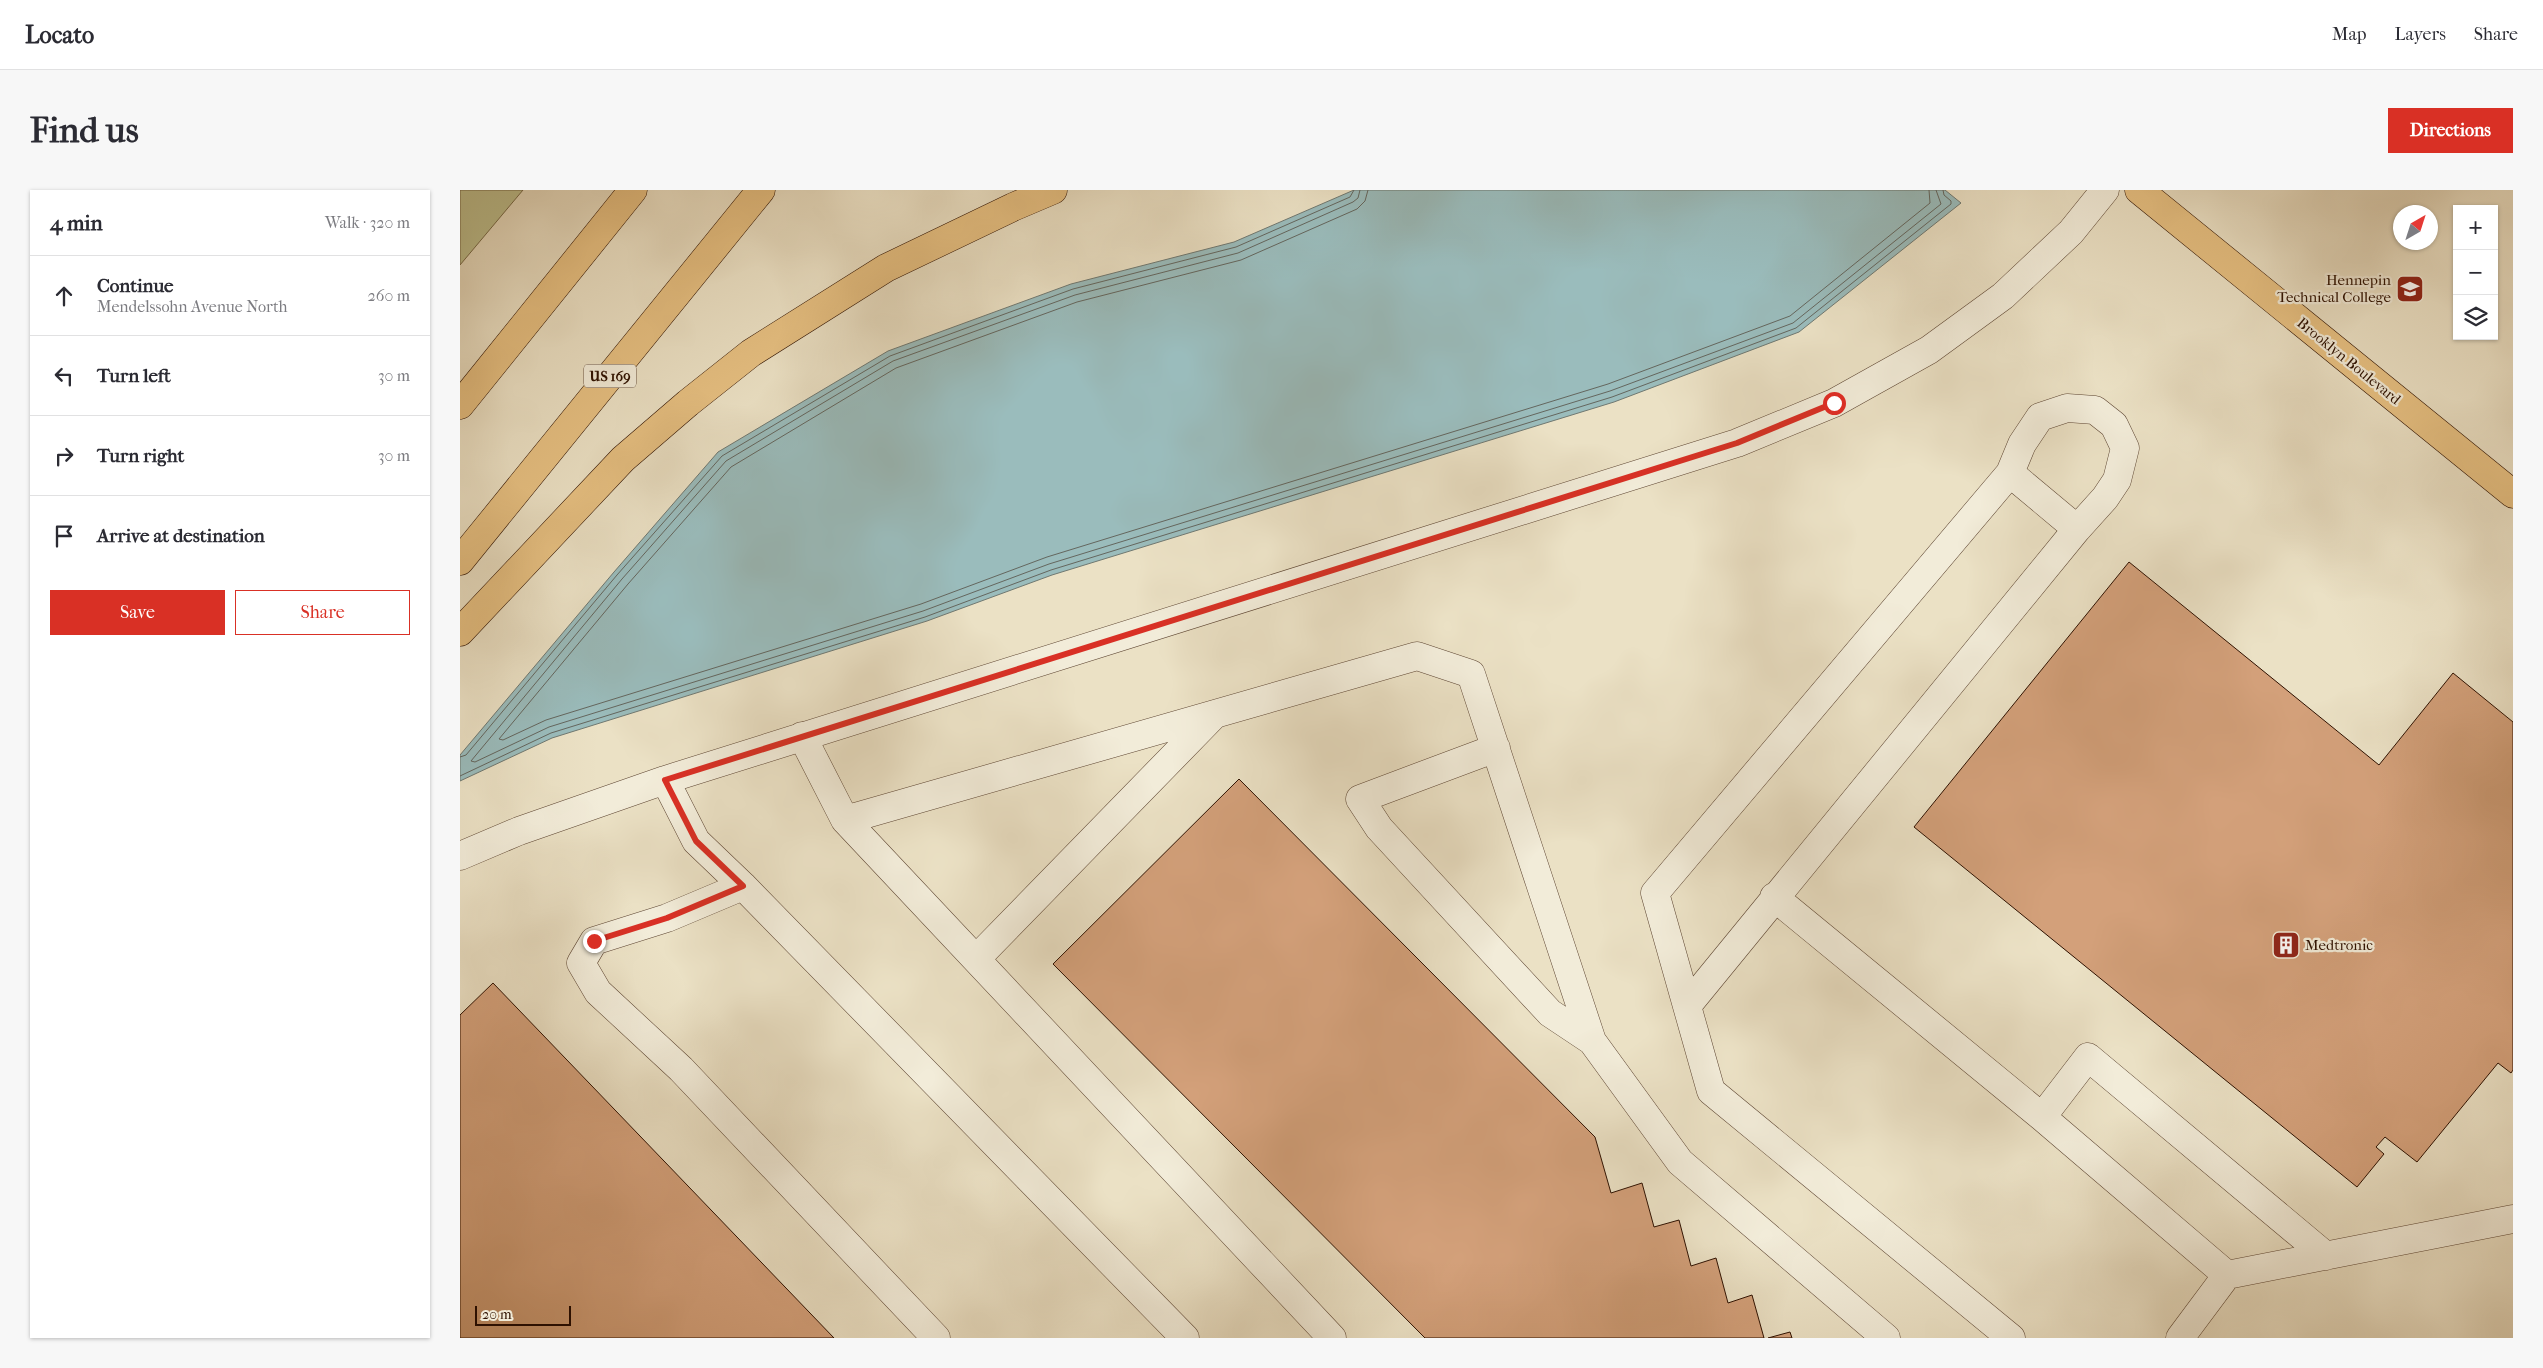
<!DOCTYPE html>
<meta charset="utf-8">
<style>
body{margin:0;font-family:"IM FELL French Canon",serif;background:#f7f7f7;color:#2b2b33}
.controls{position:absolute;right:15px;top:15px;display:grid;overflow:hidden;border-radius:0px;box-shadow:0 1px 4px #0004}
.controls button{width:45px;height:45px;display:grid;place-items:center;padding:0;border:0;border-bottom:1px solid #e1e1e2;background:#fff;color:#2b2b33;font:25px sans-serif}
.compass{position:absolute;left:1933px;top:15px;width:45px;height:45px;border-radius:50%;background:#fff;box-shadow:0 1px 4px #0004;rotate:39deg}
.scale{position:absolute;left:15px;bottom:12px;width:96px;box-sizing:border-box;padding-left:5px;border:2px solid #2e1101;border-top:0;font-size:14px;line-height:18px;white-space:nowrap;color:#2e1101;-webkit-text-stroke:4px #f2ecd9;paint-order:stroke}
.stop{position:absolute;width:15px;height:15px;margin:-11px;border:4px solid #d93025;border-radius:50%;background:#fff}
.stop.end{background:#d93025;border-color:#fff;box-shadow:0 1px 5px #0008}
.list{margin:0;padding:0;list-style:none}
h2{display:flex;justify-content:space-between;align-items:center;height:65px;margin:0;padding:0 20px;font-size:21px}
h2 small{font-size:16px;font-weight:400;color:#7c7c81}
.list li{display:grid;grid-template-columns:32px 1fr auto;gap:15px;align-items:center;box-sizing:border-box;height:80px;padding:0 20px;border-top:1px solid #e1e1e2}
.list b{display:block;font-size:19px;white-space:nowrap}
.list p{margin:0;font-size:16px;white-space:nowrap;color:#7c7c81}
.list em{font-size:16px;font-style:normal;color:#7c7c81}
.actions{display:flex;gap:10px;padding:15px 20px}
.actions a{flex:1;padding:11px 0;border:1px solid #d93025;border-radius:0px;text-align:center;font-size:18px;color:#d93025}
.actions .main{background:#d93025;color:#fff}
.icon{flex:none;width:28px;height:28px;fill:none;stroke:currentColor;stroke-width:2;stroke-linecap:round;stroke-linejoin:round}
.map{position:relative;flex:none;width:2053px;height:1148px;overflow:hidden;border-radius:0px}
header{display:flex;align-items:center;gap:30px;box-sizing:border-box;height:70px;padding:0 25px;background:#fff;border-bottom:1px solid #e1e1e2}
header strong{font-size:24px}
nav{display:flex;gap:28px;margin-inline-start:auto;font-size:18px}
.intro{display:flex;align-items:center;justify-content:space-between;box-sizing:border-box;height:120px;padding:0 30px}
h1{margin:0;font-size:35px}
.button{padding:12px 22px;border-radius:0px;background:#d93025;color:#fff;font-size:18px;font-weight:700}
main{display:flex;gap:30px;padding:0 30px}
aside{flex:1;background:#fff;border-radius:0px;box-shadow:0 1px 4px #0004}
.map>svg:first-child{display:block}
.green{fill:#bec190;stroke:#766948}
.water{fill:#9abcbc;stroke:#6f7871}
.lines{fill:none;stroke-linecap:round;stroke-linejoin:round}
.shore{stroke:#64665e;stroke-width:1}
.building{fill:#d3a07a;stroke:#2e1101}
.minor-casing{stroke:#5d4532;stroke-width:29}
.major-casing{stroke:#2e1101;stroke-width:29}
.highway-casing{stroke:#2e1101;stroke-width:29}
.minor{stroke:#f2ecd9;stroke-width:28}
.major{stroke:#e6c082;stroke-width:28}
.highway{stroke:#e6c082;stroke-width:28}
.route{stroke:#d93025;stroke-width:6}
.labels{text-anchor:middle;stroke-width:4.5;stroke-linejoin:round;paint-order:stroke}
.shield{fill:#f2ecd9;stroke:#695342;stroke-width:1}
.shield-label{font-size:14px;font-weight:bold;fill:#2e1101}
.poi-label{font-size:15px;fill:#2e1101;stroke:#f2ecd9;text-anchor:end}
.street-label{font-size:15px;fill:#2e1101;stroke:#f2ecd9}
</style>
<header>
<strong>Locato</strong>
<nav><a>Map</a><a>Layers</a><a>Share</a></nav>
</header>
<div class="intro"><h1>Find us</h1><a class="button">Directions</a></div>
<main>
<aside>
<h2>4 min<small>Walk · 320 m</small></h2>
<ul class="list">
<li><svg class="icon" aria-label="ahead" viewBox="0 0 24 24"><path d="M12 20V5M6 11l6-6 6 6"/></svg><div><b>Continue</b><p>Mendelssohn Avenue North</p></div><em>260 m</em></li>
<li><svg class="icon" aria-label="left" viewBox="0 0 24 24"><path d="M17 20v-9H6M10 6l-5 5 5 5"/></svg><div><b>Turn left</b></div><em>30 m</em></li>
<li><svg class="icon" aria-label="right" viewBox="0 0 24 24"><path d="M7 20v-9h11M14 6l5 5-5 5"/></svg><div><b>Turn right</b></div><em>30 m</em></li>
<li><svg class="icon" aria-label="arrive" viewBox="0 0 24 24"><path d="M6 21V4h12l-3 4 3 4H6"/></svg><div><b>Arrive at destination</b></div></li>
</ul>
<div class="actions"><a class="main">Save</a><a>Share</a></div>
</aside>
<div class="map">
<svg width="2053" height="1148" viewBox="0 0 2053 1148">
<rect width="100%" height="100%" fill="#ebe1c5"/>
<filter id="stains"><feTurbulence type="fractalNoise" baseFrequency=".004" numOctaves="4"/><feColorMatrix values="0 0 0 0 .2 0 0 0 0 .09 0 0 0 0 .02 0 0 0 .5 -.17"/></filter>
<radialGradient id="worn" r=".72"><stop offset=".6" stop-color="#630" stop-opacity="0"/><stop offset="1" stop-color="#630" stop-opacity=".3"/></radialGradient>
<path class="green" d="M 0,0 L 63,0 L 0,75 Z"/>
<path class="water" d="M 894,0 L 1485,0 L 1501,13 L 1339,142 L 1154,212 L 592,385 L 467,431 L 92,548 L 0,591 L 0,565 L 154,382 L 258,262 L 428,161 L 611,94 L 774,52 Z"/>
<g class="lines">
<path class="shore" d="M 900,0 L 898,8 L 893,12 L 778,63 L 615,105 L 433,171 L 266,271 L 162,389 L 11,571 L 15,572 L 89,537 L 463,421 L 589,374 L 1150,201 L 1333,133 L 1481,14 L 1476,0
M 908,0 L 905,11 L 897,19 L 781,70 L 617,112 L 436,178 L 271,277 L 168,394 L 39,549 L 43,550 L 86,530 L 461,414 L 587,367 L 1148,194 L 1330,126 L 1470,13 L 1469,0
M 0,567 L 6,565 L 157,385 L 262,266 L 430,166 L 613,99 L 776,57 L 890,7 L 894,0
M 0,586 L 91,543 L 465,427 L 591,380 L 1152,207 L 1336,138 L 1491,14 L 1491,11 L 1484,5 L 1483,0"/>
</g>
<path class="building" d="M 1669,372 L 1919,575 L 1993,483 L 2053,532 L 2053,880 L 2051,883 L 2038,873 L 1957,972 L 1925,947 L 1916,957 L 1924,964 L 1897,997 L 1454,637 Z
M 779,589 L 1135,947 L 1151,1003 L 1182,993 L 1194,1037 L 1219,1030 L 1231,1076 L 1256,1068 L 1268,1113 L 1292,1105 L 1304,1148 L 965,1148 L 593,774 Z
M 33,793 L 374,1148 L 0,1148 L 0,825 Z
M 1330,1142 L 1332,1148 L 1308,1148 Z"/>
<g class="lines">
<g class="minor-casing">
<path id="minor" d="M 1550,283 L 1617,339
M 342,546 L 385,630 L 957,466 L 1011,484 L 1132,851 L 1220,972 L 1426,1148
M 1036,558 L 900,609 L 919,638 L 1090,823 L 1132,851
M 205,590 L 236,651 L 283,696 L 725,1148
M 385,630 L 872,1148
M 0,666 L 59,641 L 205,590 L 1277,253 L 1374,213 L 1469,160 L 1543,106 L 1611,42 L 1645,0
M 283,696 L 207,728 L 134,751 L 121,773 L 138,802 L 221,879 L 476,1148
M 1314,707 L 1582,927 L 1767,1085 L 1720,1148
M 516,769 L 754,525
M 1227,816 L 1617,339 L 1645,308 L 1657,290 L 1665,258 L 1654,235 L 1635,220 L 1607,218 L 1580,227 L 1562,254 L 1550,283 L 1195,703 L 1251,901 L 1551,1148
M 1582,927 L 1628,867 L 1866,1066
M 1767,1085 L 2053,1029"/>
</g>
<g class="major-casing">
<path id="major" d="M 1679,0 L 2053,304"/>
</g>
<g class="highway-casing">
<path id="highway" d="M 0,215 L 173,0
M 0,371 L 301,0
M 0,442 L 163,269 L 228,213 L 291,163 L 426,78 L 553,17 L 593,0"/>
</g>
<use href="#minor" class="minor"/>
<use href="#major" class="major"/>
<use href="#highway" class="highway"/>
</g>
<g class="lines">
<path class="route" d="M 134,751 L 207,728 L 283,696 L 236,651 L 205,590 L 1277,253 L 1374,213"/>
</g>
<defs>
<g id="university-square" transform="scale(1.4375)"><rect x="-9" y="-9" width="18" height="18" rx="4" fill="#8f2418" stroke="#f2ecd9"/><path d="M0-5L7-2L0 1L-7-2ZM-4 1L0 2.5L4 1V4Q0 6-4 4Z" fill="#fff"/></g>
<g id="building-square" transform="scale(1.4375)"><rect x="-9" y="-9" width="18" height="18" rx="4" fill="#8f2418" stroke="#f2ecd9"/><path d="M-4-6H4V6H1V3H-1V6H-4ZM-2.5-4.3h1.7v1.8h-1.7ZM.8-4.3h1.7v1.8H.8ZM-2.5-1h1.7V.8h-1.7ZM.8-1h1.7V.8H.8Z" fill="#fff"/></g>
</defs>
<g fill-rule="evenodd">
<use href="#university-square" x="1950" y="99"/>
<use href="#building-square" x="1826" y="755"/>
</g>
<g class="labels">
<rect class="shield" x="124" y="174.5" width="52" height="23" rx="4"/>
<g class="shield-label">
<text x="150" y="191">US 169</text>
</g>
<g class="poi-label">
<text x="1931" y="95">Hennepin<tspan x="1931" dy="17">Technical College</tspan></text>
<text x="1845" y="760" text-anchor="start">Medtronic</text>
</g>
<g class="street-label">
<text transform="translate(1889 171) rotate(39)" y="5">Brooklyn Boulevard</text>
</g>
</g>
<rect width="100%" height="100%" filter="url(#stains)"/>
<rect width="100%" height="100%" fill="url(#worn)"/>
</svg>
<div class="controls">
<button>+</button>
<button>−</button>
<button><svg class="icon" aria-label="layers" viewBox="0 0 24 24"><path d="M12 4l9 5-9 5-9-5zM3 14l9 5 9-5"/></svg></button>
</div>
<svg class="compass" viewBox="-18 -18 36 36"><path d="M0-13l5 13h-10z" fill="#e53935"/><path d="M0 13l5-13h-10z" fill="#7c7c81"/></svg>
<div class="scale">20 m</div>
<div class="stop" style="left:1374px;top:213px"></div>
<div class="stop end" style="left:134px;top:751px"></div>
</div>
</main>
